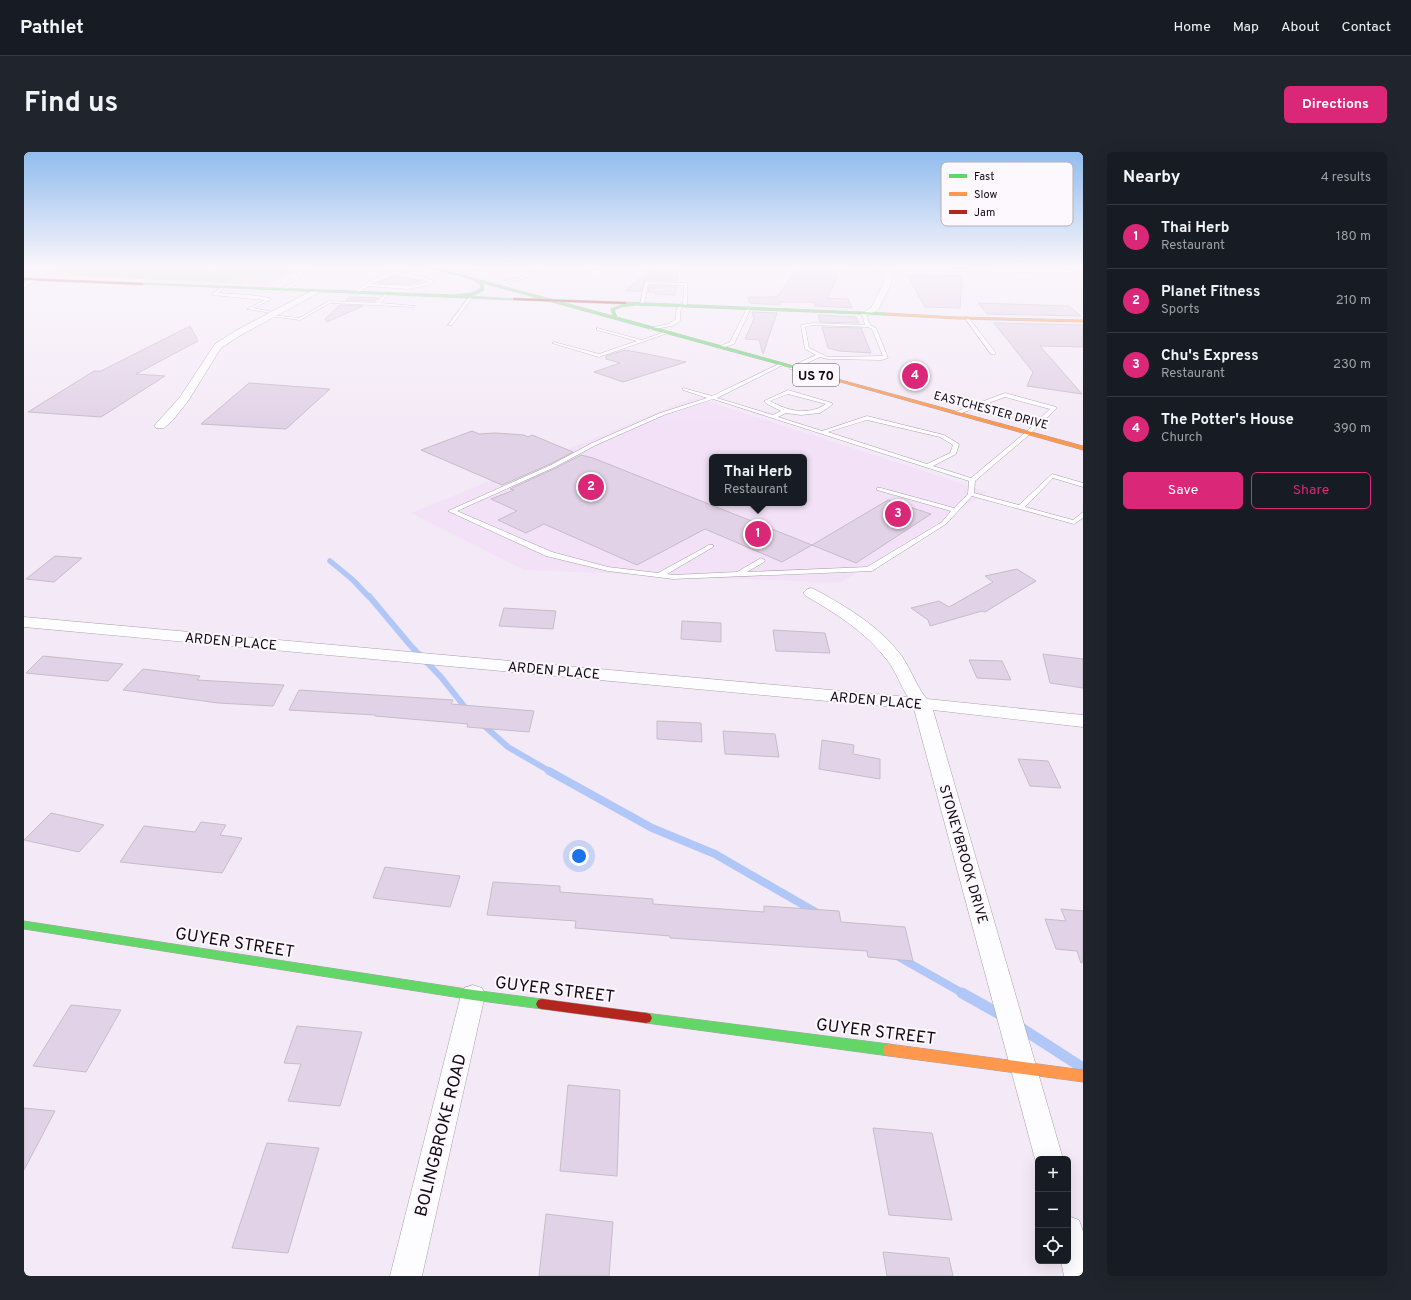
<!DOCTYPE html>
<meta charset="utf-8">
<style>
body{margin:0;font-family:Overpass,sans-serif;background:#20242c;color:#f1f3f6}
.controls{position:absolute;right:12px;bottom:12px;display:grid;overflow:hidden;border-radius:6px;box-shadow:0 4px 16px #0002}
.controls button{width:36px;height:36px;display:grid;place-items:center;padding:0;border:0;border-bottom:1px solid #363941;background:#171b24;color:#f1f3f6;font:20px sans-serif}
.you{position:absolute;left:555px;top:704px;width:14px;height:14px;margin:-10px;border:3px solid #fff;border-radius:50%;background:#1a73e8;box-shadow:0 0 0 6px #1a73e833}
.badge{display:grid;place-items:center;width:26px;height:26px;border-radius:50%;background:#db2777;color:#fff;font-size:13px;font-weight:700}
.pin{position:absolute;translate:-50% -50%;border:2px solid #fff;box-shadow:0 1px 4px #0006}
.popup{position:absolute;left:685px;top:302px;width:98px;height:52px;box-sizing:border-box;display:grid;place-content:center;border-radius:6px;background:#171b24;filter:drop-shadow(0 1px 3px #0005);font-size:13px;white-space:nowrap;color:#9ea1a6}
.popup b{font-size:15px;color:#f1f3f6}
.popup::after{content:'';position:absolute;left:50%;top:100%;margin-left:-8px;border:8px solid transparent;border-top-color:#171b24}
.list{margin:0;padding:0;list-style:none}
h2{display:flex;justify-content:space-between;align-items:center;height:52px;margin:0;padding:0 16px;font-size:17px}
h2 small{font-size:13px;font-weight:400;color:#9ea1a6}
.list li{display:grid;grid-template-columns:26px 1fr auto;gap:12px;align-items:center;box-sizing:border-box;height:64px;padding:0 16px;border-top:1px solid #363941}
.list b{display:block;font-size:15px;white-space:nowrap}
.list p{margin:0;font-size:13px;white-space:nowrap;color:#9ea1a6}
.list em{font-size:13px;font-style:normal;color:#9ea1a6}
.actions{display:flex;gap:8px;padding:12px 16px}
.actions a{flex:1;padding:9px 0;border:1px solid #db2777;border-radius:6px;text-align:center;font-size:14px;color:#db2777}
.actions .main{background:#db2777;color:#fff}
.icon{flex:none;width:22px;height:22px;fill:none;stroke:currentColor;stroke-width:2;stroke-linecap:round;stroke-linejoin:round}
.map{position:relative;flex:none;width:1059px;height:1124px;overflow:hidden;border-radius:6px}
header{display:flex;align-items:center;gap:24px;box-sizing:border-box;height:56px;padding:0 20px;background:#171b24;border-bottom:1px solid #363941}
header strong{font-size:19px}
nav{display:flex;gap:22px;margin-inline-start:auto;font-size:14px}
.intro{display:flex;align-items:center;justify-content:space-between;box-sizing:border-box;height:96px;padding:0 24px}
h1{margin:0;font-size:28px}
.button{padding:10px 18px;border-radius:6px;background:#db2777;color:#fff;font-size:14px;font-weight:700}
main{display:flex;gap:24px;padding:0 24px}
aside{flex:1;background:#171b24;border-radius:6px;box-shadow:0 4px 16px #0002}
.map>svg:first-child{display:block}
.built{fill:#f3e1f8;fill-rule:evenodd}
.education{fill:#e8d9e8}
.green{fill:#c8dab7}
.lines{fill:none;stroke-linecap:round;stroke-linejoin:round}
.stream-far3{stroke:#b0c7f8;stroke-width:5.5}
.stream-far2{stroke:#b0c7f8;stroke-width:6}
.stream-far1{stroke:#b0c7f8;stroke-width:8}
.stream{stroke:#b0c7f8;stroke-width:11}
.building{fill:#e2d2e7;stroke:#c5bdc8}
.lane-casing{stroke:#a79fa9;stroke-width:1}
.street-casing{stroke:#a79fa9;stroke-width:1}
.fast-casing{stroke:#a79fa9;stroke-width:1}
.slow-casing{stroke:#a79fa9;stroke-width:1}
.jam-casing{stroke:#a79fa9;stroke-width:1}
.lane{fill:#fdfcfe;fill-rule:evenodd}
.street{fill:#fdfcfe;fill-rule:evenodd}
.fast{fill:#63d668;fill-rule:evenodd}
.slow{fill:#ff974d;fill-rule:evenodd}
.jam{fill:#b3261e;fill-rule:evenodd}
.labels{text-anchor:middle;stroke-width:4;stroke-linejoin:round;paint-order:stroke}
.far-street-label{font-size:12px;fill:#100911;stroke:#fcf8fd}
.shield{fill:#fcf8fd;stroke:#575158;stroke-width:1}
.shield-label{font-size:13px;font-weight:bold;fill:#100911}
.street-label{font-size:14px;fill:#100911;stroke:#fcf8fd}
.near-street-label{font-size:17px;fill:#100911;stroke:#fcf8fd}
.key{fill:#fcf8fd;stroke:#b5b0b6;stroke-width:1}
.key-label{font-size:11px;fill:#100911}
</style>
<header>
<strong>Pathlet</strong>
<nav><a>Home</a><a>Map</a><a>About</a><a>Contact</a></nav>
</header>
<div class="intro"><h1>Find us</h1><a class="button">Directions</a></div>
<main>
<div class="map">
<svg width="1059" height="1124" viewBox="0 0 1059 1124">
<rect width="100%" height="100%" fill="#f4eaf7"/>
<path class="built" d="M 671,245 L 964,340 L 816,431 L 500,418 L 387,361 ZM 688,305 L 780,305 L 780,351 L 688,351 Z"/>
<path class="education" d="M 0,115 L 282,115 L 243,133 L 0,121 Z"/>
<path class="green" d="M 30,115 L 278,115 L 254,127 L 200,123 L 189,119 L 191,123 L 210,127 L 200,131 L 32,123 Z"/>
<g class="lines">
<path class="stream-far3" d="M 306,409 L 329,428 L 345,445"/>
<path class="stream-far2" d="M 345,444 L 387,494 L 417,525 L 444,559
M 457,571 L 484,595 L 527,620"/>
<path class="stream-far1" d="M 525,619 L 628,676 L 691,702 L 795,762
M 873,804 L 940,842"/>
<path class="stream" d="M 938,841 L 979,864
M 994,874 L 1059,916"/>
</g>
<path class="building" d="M 629,115 L 655,115 L 653,129 L 621,128 L 617,139 L 601,139 Z
M 775,115 L 817,119 L 803,146 L 824,147 L 828,156 L 791,154 L 790,150 L 757,150 L 756,153 L 726,151 L 724,145 L 753,145 Z
M 883,122 L 938,124 L 936,156 L 901,155 Z
M 368,124 L 387,127 L 397,129 L 384,132 L 353,131 Z
M 625,134 L 652,134 L 651,143 L 631,142 L 631,140 L 624,140 Z
M 325,145 L 355,146 L 350,149 L 322,148 Z
M 954,151 L 1045,154 L 1057,164 L 963,162 Z
M 316,153 L 339,154 L 303,170 L 301,167 Z
M 728,160 L 753,161 L 739,202 L 735,188 L 721,187 L 730,167 Z
M 794,163 L 832,165 L 835,171 L 796,170 Z
M 970,171 L 1059,173 L 1059,195 L 1016,194 L 1058,242 L 1003,234 L 1009,220 Z
M 166,174 L 174,189 L 112,222 L 141,224 L 77,265 L 4,260 L 70,219 L 77,219 Z
M 798,175 L 837,176 L 847,201 L 815,199 L 804,196 Z
M 601,198 L 623,202 L 662,210 L 599,230 L 570,220 L 596,211 L 582,207 L 582,204 Z
M 225,231 L 306,237 L 262,277 L 177,272 Z
M 448,279 L 455,282 L 471,281 L 500,283 L 504,285 L 508,283 L 549,300 L 526,312 L 478,333 L 397,298 Z
M 557,303 L 569,306 L 788,393 L 758,410 L 681,377 L 613,413 L 520,372 L 502,381 L 474,368 L 493,359 L 467,347 L 490,338 L 486,337 L 532,316 Z
M 864,348 L 907,362 L 832,411 L 788,393 Z
M 31,404 L 58,406 L 30,430 L 2,427 Z
M 993,417 L 1012,429 L 961,460 L 958,459 L 906,474 L 904,468 L 887,456 L 915,449 L 925,455 L 969,430 L 961,424 Z
M 480,456 L 532,459 L 529,477 L 475,474 Z
M 658,469 L 697,471 L 697,490 L 657,487 Z
M 749,478 L 801,481 L 806,501 L 752,499 Z
M 1019,502 L 1059,507 L 1059,536 L 1026,531 Z
M 19,504 L 99,512 L 84,529 L 2,521 Z
M 945,508 L 978,509 L 987,528 L 953,526 Z
M 119,517 L 176,524 L 173,528 L 260,533 L 249,554 L 194,551 L 99,538 Z
M 275,538 L 429,548 L 427,552 L 510,559 L 505,580 L 443,575 L 444,572 L 351,564 L 351,563 L 265,558 Z
M 633,569 L 677,571 L 678,590 L 633,587 Z
M 699,579 L 751,582 L 755,605 L 701,602 Z
M 798,588 L 830,593 L 829,602 L 856,607 L 856,627 L 795,617 Z
M 994,607 L 1024,609 L 1037,636 L 1006,634 Z
M 27,661 L 80,673 L 55,700 L 0,688 Z
M 177,670 L 202,673 L 196,683 L 218,686 L 198,721 L 96,710 L 120,674 L 171,680 Z
M 361,715 L 436,724 L 426,755 L 349,746 Z
M 469,730 L 536,734 L 536,740 L 629,747 L 629,752 L 740,760 L 740,754 L 815,759 L 817,770 L 881,775 L 889,809 L 844,805 L 843,799 L 646,786 L 646,784 L 551,776 L 552,769 L 463,763 Z
M 1037,757 L 1059,759 L 1059,810 L 1057,811 L 1053,799 L 1032,797 L 1021,767 L 1042,769 Z
M 47,853 L 97,858 L 62,920 L 9,914 Z
M 273,874 L 338,880 L 316,954 L 264,949 L 277,912 L 260,911 Z
M 544,933 L 596,938 L 593,1024 L 536,1019 Z
M 0,956 L 31,959 L 0,1018 Z
M 849,976 L 908,981 L 928,1068 L 865,1063 Z
M 243,991 L 295,996 L 264,1101 L 208,1096 Z
M 522,1062 L 589,1070 L 585,1124 L 515,1124 Z
M 859,1100 L 925,1106 L 929,1124 L 863,1124 Z"/>
<g class="lines">
<g class="lane-casing">
<path id="lane" d="M 21,115 L 25,115 L 12,128 L 10,128 Z
M 288,115 L 292,115 L 273,124 L 275,130 L 259,139 L 257,139 L 257,137 L 272,129 L 268,125 L 270,122 Z
M 388,115 L 393,115 L 374,120 L 403,126 L 411,130 L 401,134 L 384,137 L 344,134 L 333,142 L 330,141 C 346,126 367,119 388,115 ZM 370,122 L 401,128 L 405,130 L 384,134 L 347,132 Z
M 454,115 L 459,115 L 430,122 L 428,121 Z
M 516,115 L 520,115 L 499,127 L 470,133 L 468,132 L 497,125 Z
M 1007,115 L 1011,115 L 1014,118 L 1011,119 Z
M 621,130 L 663,131 L 663,153 L 661,154 L 659,153 L 656,160 L 656,169 L 648,174 L 625,178 L 625,176 L 645,172 L 652,167 C 652,162 652,155 657,152 L 659,153 L 660,133 L 624,132 L 620,152 L 618,153 L 616,152 Z
M 198,135 L 200,136 L 194,141 L 226,143 L 246,146 L 246,148 L 229,156 L 255,161 L 253,162 L 223,157 L 241,148 L 189,143 L 189,141 Z
M 360,142 L 363,143 L 357,151 L 391,154 L 389,155 L 306,151 L 276,168 L 245,164 L 247,163 L 275,166 L 305,149 L 353,151 Z
M 445,145 L 448,146 L 428,173 L 424,173 Z
M 725,155 L 727,156 L 710,192 L 694,197 L 694,195 L 706,190 L 723,156 Z
M 840,161 L 842,162 L 846,173 L 852,176 L 864,206 L 858,208 L 803,207 L 796,205 L 770,217 L 766,217 L 766,215 L 792,203 L 781,197 L 777,173 L 788,171 L 841,173 L 838,162 ZM 788,173 L 844,175 L 848,177 L 859,204 L 804,205 L 785,196 L 781,175 Z
M 940,165 L 944,165 L 971,200 L 971,202 L 967,202 Z
M 573,176 L 618,188 L 640,180 L 644,181 L 575,205 L 528,191 L 530,190 L 575,202 L 613,189 L 573,178 Z
M 755,212 L 759,213 L 693,246 L 749,263 L 757,259 L 743,252 L 740,249 L 764,238 L 808,251 L 808,253 L 796,261 L 777,263 L 762,261 L 754,265 L 798,279 L 843,264 L 920,283 L 935,292 L 932,302 L 909,314 L 947,326 L 1002,280 L 1026,257 L 981,245 L 935,262 L 931,262 L 931,260 L 981,241 L 1032,255 L 1032,257 L 1006,282 L 951,329 L 950,341 L 995,353 L 1028,322 L 1059,331 L 1059,335 L 1029,326 L 1001,355 L 1049,368 L 1059,360 L 1059,366 L 1050,372 L 948,344 L 922,372 L 848,419 L 649,427 L 584,419 L 522,404 L 424,359 L 527,313 L 568,291 L 636,261 L 683,246 L 659,238 L 659,236 L 688,244 ZM 764,242 L 802,252 C 785,264 763,259 746,249 ZM 689,247 L 945,329 L 944,342 L 930,356 L 857,336 L 853,336 L 853,338 L 927,359 L 918,370 L 843,415 L 723,420 L 740,410 L 741,408 L 737,406 L 713,420 L 649,423 L 643,422 L 689,395 L 689,393 L 685,393 L 634,421 L 584,415 L 528,400 L 433,359 L 531,315 L 572,293 L 640,263 ZM 843,268 L 916,285 L 929,293 L 926,301 L 903,312 L 804,280 Z"/>
</g>
<g class="street-casing">
<path id="street" d="M 576,115 L 584,115 L 574,123 L 568,123 L 568,119 Z
M 844,115 L 1045,117 L 1049,119 L 1045,121 L 869,118 L 867,132 L 854,158 L 840,165 L 836,162 L 847,156 L 859,132 L 862,118 L 848,117 Z
M 8,125 L 11,125 L 15,127 L 0,136 L 0,131 Z
M 289,138 L 295,138 L 296,140 L 217,183 L 197,196 L 164,249 L 149,268 L 140,276 L 132,276 L 130,274 L 156,245 L 191,192 L 211,179 Z
M 787,436 L 792,438 C 823,455 855,474 877,503 C 887,517 892,534 903,547 L 1059,563 L 1059,575 L 909,558 L 1039,1007 L 1014,1007 L 1014,1015 L 1011,1007 L 890,557 L 0,475 L 0,465 L 884,545 C 876,533 872,519 863,508 C 842,480 811,461 782,444 L 779,441 L 782,438 Z
M 449,833 L 458,836 L 461,843 L 398,1124 L 366,1124 L 437,843 L 440,836 Z
M 1044,1064 L 1055,1068 L 1059,1079 L 1059,1124 L 1040,1124 L 1037,1109 L 1044,1109 Z"/>
</g>
<g class="fast-casing">
<path id="fast" d="M 404,115 L 409,115 L 589,164 L 587,157 L 600,152 L 599,151 L 601,150 L 861,161 L 863,162 L 861,163 L 612,153 L 597,155 L 590,158 L 593,165 L 799,222 L 799,223 L 797,224 L 459,131 L 460,138 L 450,143 L 444,144 L 492,147 L 490,148 L 116,132 L 118,131 L 430,143 L 448,141 L 457,136 L 456,133 L 450,128 Z
M 0,769 L 449,838 L 518,847 L 522,848 L 524,852 L 522,856 L 518,857 L 449,848 L 0,777 Z
M 622,861 L 865,892 L 870,894 L 871,898 L 870,902 L 865,904 L 622,871 L 618,870 L 616,866 L 618,862 Z"/>
</g>
<g class="slow-casing">
<path id="slow" d="M 861,161 L 934,165 L 1059,168 L 1059,170 L 934,167 L 859,163 Z
M 795,222 L 1059,294 L 1059,298 L 795,224 Z
M 865,892 L 1059,918 L 1059,930 L 865,904 L 860,902 L 859,898 L 860,894 Z"/>
</g>
<g class="jam-casing">
<path id="jam" d="M 0,126 L 118,131 L 120,132 L 118,133 L 0,128 Z
M 489,146 L 601,150 L 603,151 L 601,152 L 490,148 Z
M 518,847 L 622,861 L 626,862 L 628,866 L 626,870 L 622,871 L 518,857 L 514,856 L 512,852 L 514,848 Z"/>
</g>
<use href="#lane" class="lane"/>
<use href="#street" class="street"/>
<use href="#fast" class="fast"/>
<use href="#slow" class="slow"/>
<use href="#jam" class="jam"/>
</g>
<linearGradient id="sky" x2="0" y2="1"><stop stop-color="#91bcee"/><stop offset="0.42" stop-color="#faf6fb"/><stop offset="1" stop-color="#faf6fb" stop-opacity="0"/></linearGradient>
<rect width="1059" height="272" fill="url(#sky)"/>
<g class="labels">
<g class="far-street-label">
<text transform="translate(967 258) rotate(15)" y="4">EASTCHESTER DRIVE</text>
</g>
<rect class="shield" x="769" y="212" width="46" height="22" rx="3"/>
<g class="shield-label">
<text x="792" y="228">US 70</text>
</g>
<g class="street-label">
<text transform="translate(207 489) rotate(5)" y="5">ARDEN PLACE</text>
<text transform="translate(530 518) rotate(5)" y="5">ARDEN PLACE</text>
<text transform="translate(852 548) rotate(5)" y="5">ARDEN PLACE</text>
<text transform="translate(940 702) rotate(74)" y="5">STONEYBROOK DRIVE</text>
</g>
<g class="near-street-label">
<text transform="translate(211 790) rotate(9)" y="6">GUYER STREET</text>
<text transform="translate(531 837) rotate(7)" y="6">GUYER STREET</text>
<text transform="translate(852 879) rotate(7)" y="6">GUYER STREET</text>
<text transform="translate(416 983) rotate(-76)" y="6">BOLINGBROKE ROAD</text>
</g>
</g>
<rect x="917" y="10" width="132" height="64" rx="6" class="key"/>
<rect x="925" y="22" width="18" height="4" fill="#63d668"/>
<rect x="925" y="40" width="18" height="4" fill="#ff974d"/>
<rect x="925" y="58" width="18" height="4" fill="#b3261e"/>
<g class="key-label">
<text x="950" y="28">Fast</text>
<text x="950" y="46">Slow</text>
<text x="950" y="64">Jam</text>
</g>
</svg>
<div class="controls">
<button>+</button>
<button>−</button>
<button><svg class="icon" aria-label="locate" viewBox="0 0 24 24"><circle cx="12" cy="12" r="6"/><path d="M12 2v4M12 18v4M2 12h4M18 12h4"/></svg></button>
</div>
<div class="you"></div>
<div class="pin badge" style="left:734px;top:382px">1</div>
<div class="popup"><b>Thai Herb</b>Restaurant</div>
<div class="pin badge" style="left:567px;top:335px">2</div>
<div class="pin badge" style="left:874px;top:362px">3</div>
<div class="pin badge" style="left:891px;top:224px">4</div>
</div>
<aside>
<h2>Nearby<small>4 results</small></h2>
<ul class="list">
<li><span class="badge">1</span><div><b>Thai Herb</b><p>Restaurant</p></div><em>180 m</em></li>
<li><span class="badge">2</span><div><b>Planet Fitness</b><p>Sports</p></div><em>210 m</em></li>
<li><span class="badge">3</span><div><b>Chu's Express</b><p>Restaurant</p></div><em>230 m</em></li>
<li><span class="badge">4</span><div><b>The Potter's House</b><p>Church</p></div><em>390 m</em></li>
</ul>
<div class="actions"><a class="main">Save</a><a>Share</a></div>
</aside>
</main>
